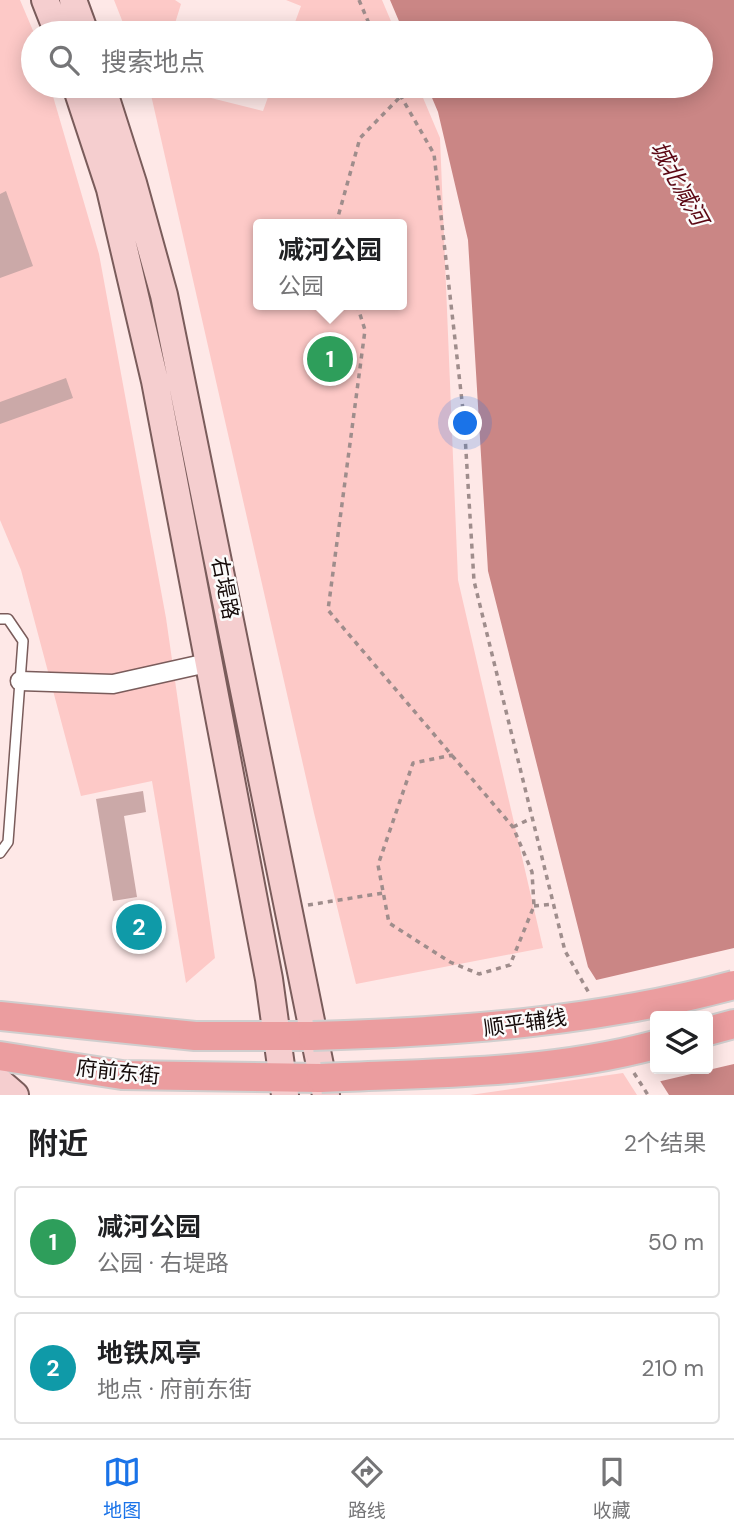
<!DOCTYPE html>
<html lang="zh">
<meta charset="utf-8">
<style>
body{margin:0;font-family:"DM Sans","Noto Sans SC",sans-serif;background:#f2f2f2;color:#202124}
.controls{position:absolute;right:21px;bottom:21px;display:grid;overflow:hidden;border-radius:7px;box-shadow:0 4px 18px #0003}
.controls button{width:63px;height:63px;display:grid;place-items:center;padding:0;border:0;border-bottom:2px solid #e0e0e0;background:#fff;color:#202124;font:35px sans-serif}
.you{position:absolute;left:466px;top:424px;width:24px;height:24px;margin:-18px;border:5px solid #fff;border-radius:50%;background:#1a73e8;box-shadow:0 0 0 10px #1a73e833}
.badge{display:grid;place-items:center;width:46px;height:46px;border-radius:50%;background:#1a73e8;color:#fff;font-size:23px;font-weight:700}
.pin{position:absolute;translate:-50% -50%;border:4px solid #fff;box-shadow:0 2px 7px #0006}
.popup{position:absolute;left:253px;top:219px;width:154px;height:91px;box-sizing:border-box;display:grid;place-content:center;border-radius:7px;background:#fff;filter:drop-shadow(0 2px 5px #0005);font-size:23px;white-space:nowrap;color:#757577}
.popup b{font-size:26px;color:#202124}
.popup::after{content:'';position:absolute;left:50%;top:100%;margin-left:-14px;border:14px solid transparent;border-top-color:#fff}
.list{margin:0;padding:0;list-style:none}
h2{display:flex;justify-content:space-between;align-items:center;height:91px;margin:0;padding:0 28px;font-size:30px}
h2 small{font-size:23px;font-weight:400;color:#757577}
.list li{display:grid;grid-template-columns:46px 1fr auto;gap:21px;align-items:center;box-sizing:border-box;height:112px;margin:0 14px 14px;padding:0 14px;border:2px solid #e0e0e0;border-radius:7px}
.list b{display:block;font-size:26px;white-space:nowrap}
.list p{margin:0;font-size:23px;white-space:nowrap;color:#757577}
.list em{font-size:23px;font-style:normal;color:#757577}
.icon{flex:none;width:38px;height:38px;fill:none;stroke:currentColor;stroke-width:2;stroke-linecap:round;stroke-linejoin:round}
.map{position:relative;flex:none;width:734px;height:1095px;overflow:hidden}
.search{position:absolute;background:#fff;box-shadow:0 4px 18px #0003;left:21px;right:21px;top:21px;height:77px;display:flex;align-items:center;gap:18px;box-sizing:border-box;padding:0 24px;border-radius:38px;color:#757577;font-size:26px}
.sheet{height:343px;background:#fff}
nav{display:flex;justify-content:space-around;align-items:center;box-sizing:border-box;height:98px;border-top:2px solid #e0e0e0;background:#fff;font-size:19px;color:#757577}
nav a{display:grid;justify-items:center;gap:4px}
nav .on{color:#1a73e8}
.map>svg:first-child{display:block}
.green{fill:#fdc9c7;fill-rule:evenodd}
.water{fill:#ca8685;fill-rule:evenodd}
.pier{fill:#fee8e7;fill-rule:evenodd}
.building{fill:#cba9a8}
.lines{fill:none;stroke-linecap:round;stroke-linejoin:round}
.service-casing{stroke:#7a5c5b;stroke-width:12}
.minor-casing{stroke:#7a5c5b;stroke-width:21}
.secondary-casing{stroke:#7a5c5b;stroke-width:30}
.primary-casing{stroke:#d0cece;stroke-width:32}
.path{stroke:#9f8d8c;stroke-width:3.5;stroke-dasharray:5 5;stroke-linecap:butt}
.service{stroke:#fff;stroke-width:9}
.minor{stroke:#fff;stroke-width:18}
.secondary{stroke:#f5cecf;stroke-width:26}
.primary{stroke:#eb9d9f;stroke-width:28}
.primary-bridge-casing{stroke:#d0cece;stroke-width:32;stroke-linecap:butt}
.primary-bridge{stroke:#eb9d9f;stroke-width:28}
.labels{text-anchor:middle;stroke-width:5;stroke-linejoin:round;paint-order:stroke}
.street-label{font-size:21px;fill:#150a09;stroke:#fbfbfb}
.water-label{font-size:23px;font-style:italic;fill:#5b0713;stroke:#fbfbfb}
</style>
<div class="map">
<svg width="734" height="1095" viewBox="0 0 734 1095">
<rect width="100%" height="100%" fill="#fee8e7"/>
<path class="green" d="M 0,0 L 20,0 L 34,33 L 33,86 L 50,86 L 99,254 L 166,618 L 215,958 L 186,983 L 152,781 L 81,796 L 21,570 L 0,520 Z
M 114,0 L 175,0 L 181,4 L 172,33 L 127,33 Z
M 286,0 L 382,0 L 396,33 L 291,33 L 301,6 Z
M 149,86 L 163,86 L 263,111 L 272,86 L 418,86 L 440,138 L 458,580 L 543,948 L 356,984 L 314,813 ZM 258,224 L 402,224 L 402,305 L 258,305 Z
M 623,1073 L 637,1095 L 470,1095 Z"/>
<path class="water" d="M 390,0 L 734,0 L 734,1095 L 669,1095 L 588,967 L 488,571 L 468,240 L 438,112 L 427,86 L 701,86 L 701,33 L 404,33 ZM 655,1016 L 708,1016 L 708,1069 L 655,1069 Z"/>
<path class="pier" d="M 734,948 L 734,1064 L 657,1082 L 592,981 ZM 655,1016 L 708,1016 L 708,1069 L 655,1069 Z"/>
<path class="building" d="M 6,191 L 33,266 L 0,278 L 0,194 Z
M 66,378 L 73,398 L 0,424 L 0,402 Z
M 143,791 L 146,812 L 124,816 L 137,897 L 113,901 L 96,799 Z
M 157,921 L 157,931 L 121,932 L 121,922 Z"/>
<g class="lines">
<g class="service-casing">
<path id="service" d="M 0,619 L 8,619 L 23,641 L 8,842 L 0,853"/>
</g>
<g class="minor-casing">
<path id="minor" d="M 20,681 L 113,684 L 207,663"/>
</g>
<g class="secondary-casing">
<path id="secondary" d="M 45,0 L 58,33
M 73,0 L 85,33
M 76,86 L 110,189 L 155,381 L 269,979 L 285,1095
M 102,86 L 133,183 L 164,295 L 326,1095
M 0,1082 L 15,1095"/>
</g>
<g class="primary-casing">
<path id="primary" d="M 0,1016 L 195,1036 L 313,1036
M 708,1031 L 734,1024
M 0,1056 L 122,1075 L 321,1078"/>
</g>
<path class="path" d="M 359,0 L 373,33
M 395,86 L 434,154 L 464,419 L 474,581 L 565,951 L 589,993
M 336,224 L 360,138 L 400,97
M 357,305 L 365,330 L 328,610 L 513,827 L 532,872 L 534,906 L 510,965 L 479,974 L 450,962 L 389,923 L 378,865 L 413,763 L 453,755
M 513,827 L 532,818
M 308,905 L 383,893
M 534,906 L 553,904
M 634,1073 L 648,1095"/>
<use href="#service" class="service"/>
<use href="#minor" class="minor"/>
<use href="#secondary" class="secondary"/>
<use href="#primary" class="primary"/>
<g class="primary-bridge-casing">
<path id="primary-bridge" d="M 313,1036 C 454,1032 597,1022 734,985
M 321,1078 C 433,1073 547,1074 655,1045"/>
</g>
<use href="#primary-bridge" class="primary-bridge"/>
</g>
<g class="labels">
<g class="street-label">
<text transform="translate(225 588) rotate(79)" y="7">右堤路</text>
<text transform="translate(525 1023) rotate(-8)" y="7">顺平辅线</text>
<text transform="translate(118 1072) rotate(6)" y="7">府前东街</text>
</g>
<g class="water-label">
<text transform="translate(679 183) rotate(61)" y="8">城北减河</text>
</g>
</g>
</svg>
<div class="controls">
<button><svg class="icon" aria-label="layers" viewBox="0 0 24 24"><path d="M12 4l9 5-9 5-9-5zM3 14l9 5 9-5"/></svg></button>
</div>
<div class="you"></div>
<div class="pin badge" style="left:330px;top:359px;background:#2e9e5b">1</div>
<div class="popup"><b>减河公园</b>公园</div>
<div class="pin badge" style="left:139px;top:927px;background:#0f9aa8">2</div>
<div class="search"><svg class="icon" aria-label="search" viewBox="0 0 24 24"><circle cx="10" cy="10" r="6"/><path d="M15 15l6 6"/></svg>搜索地点</div>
</div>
<section class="sheet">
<h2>附近<small>2个结果</small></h2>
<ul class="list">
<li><span class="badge" style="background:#2e9e5b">1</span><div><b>减河公园</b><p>公园 · 右堤路</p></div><em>50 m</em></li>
<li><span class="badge" style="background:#0f9aa8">2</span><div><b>地铁风亭</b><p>地点 · 府前东街</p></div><em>210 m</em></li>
</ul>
</section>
<nav>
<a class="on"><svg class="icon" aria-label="map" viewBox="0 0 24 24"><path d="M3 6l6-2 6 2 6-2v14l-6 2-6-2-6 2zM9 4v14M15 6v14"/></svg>地图</a>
<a><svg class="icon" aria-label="directions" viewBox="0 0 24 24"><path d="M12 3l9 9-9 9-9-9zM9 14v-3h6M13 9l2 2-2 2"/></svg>路线</a>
<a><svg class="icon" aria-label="saved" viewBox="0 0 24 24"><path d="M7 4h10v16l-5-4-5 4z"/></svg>收藏</a>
</nav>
